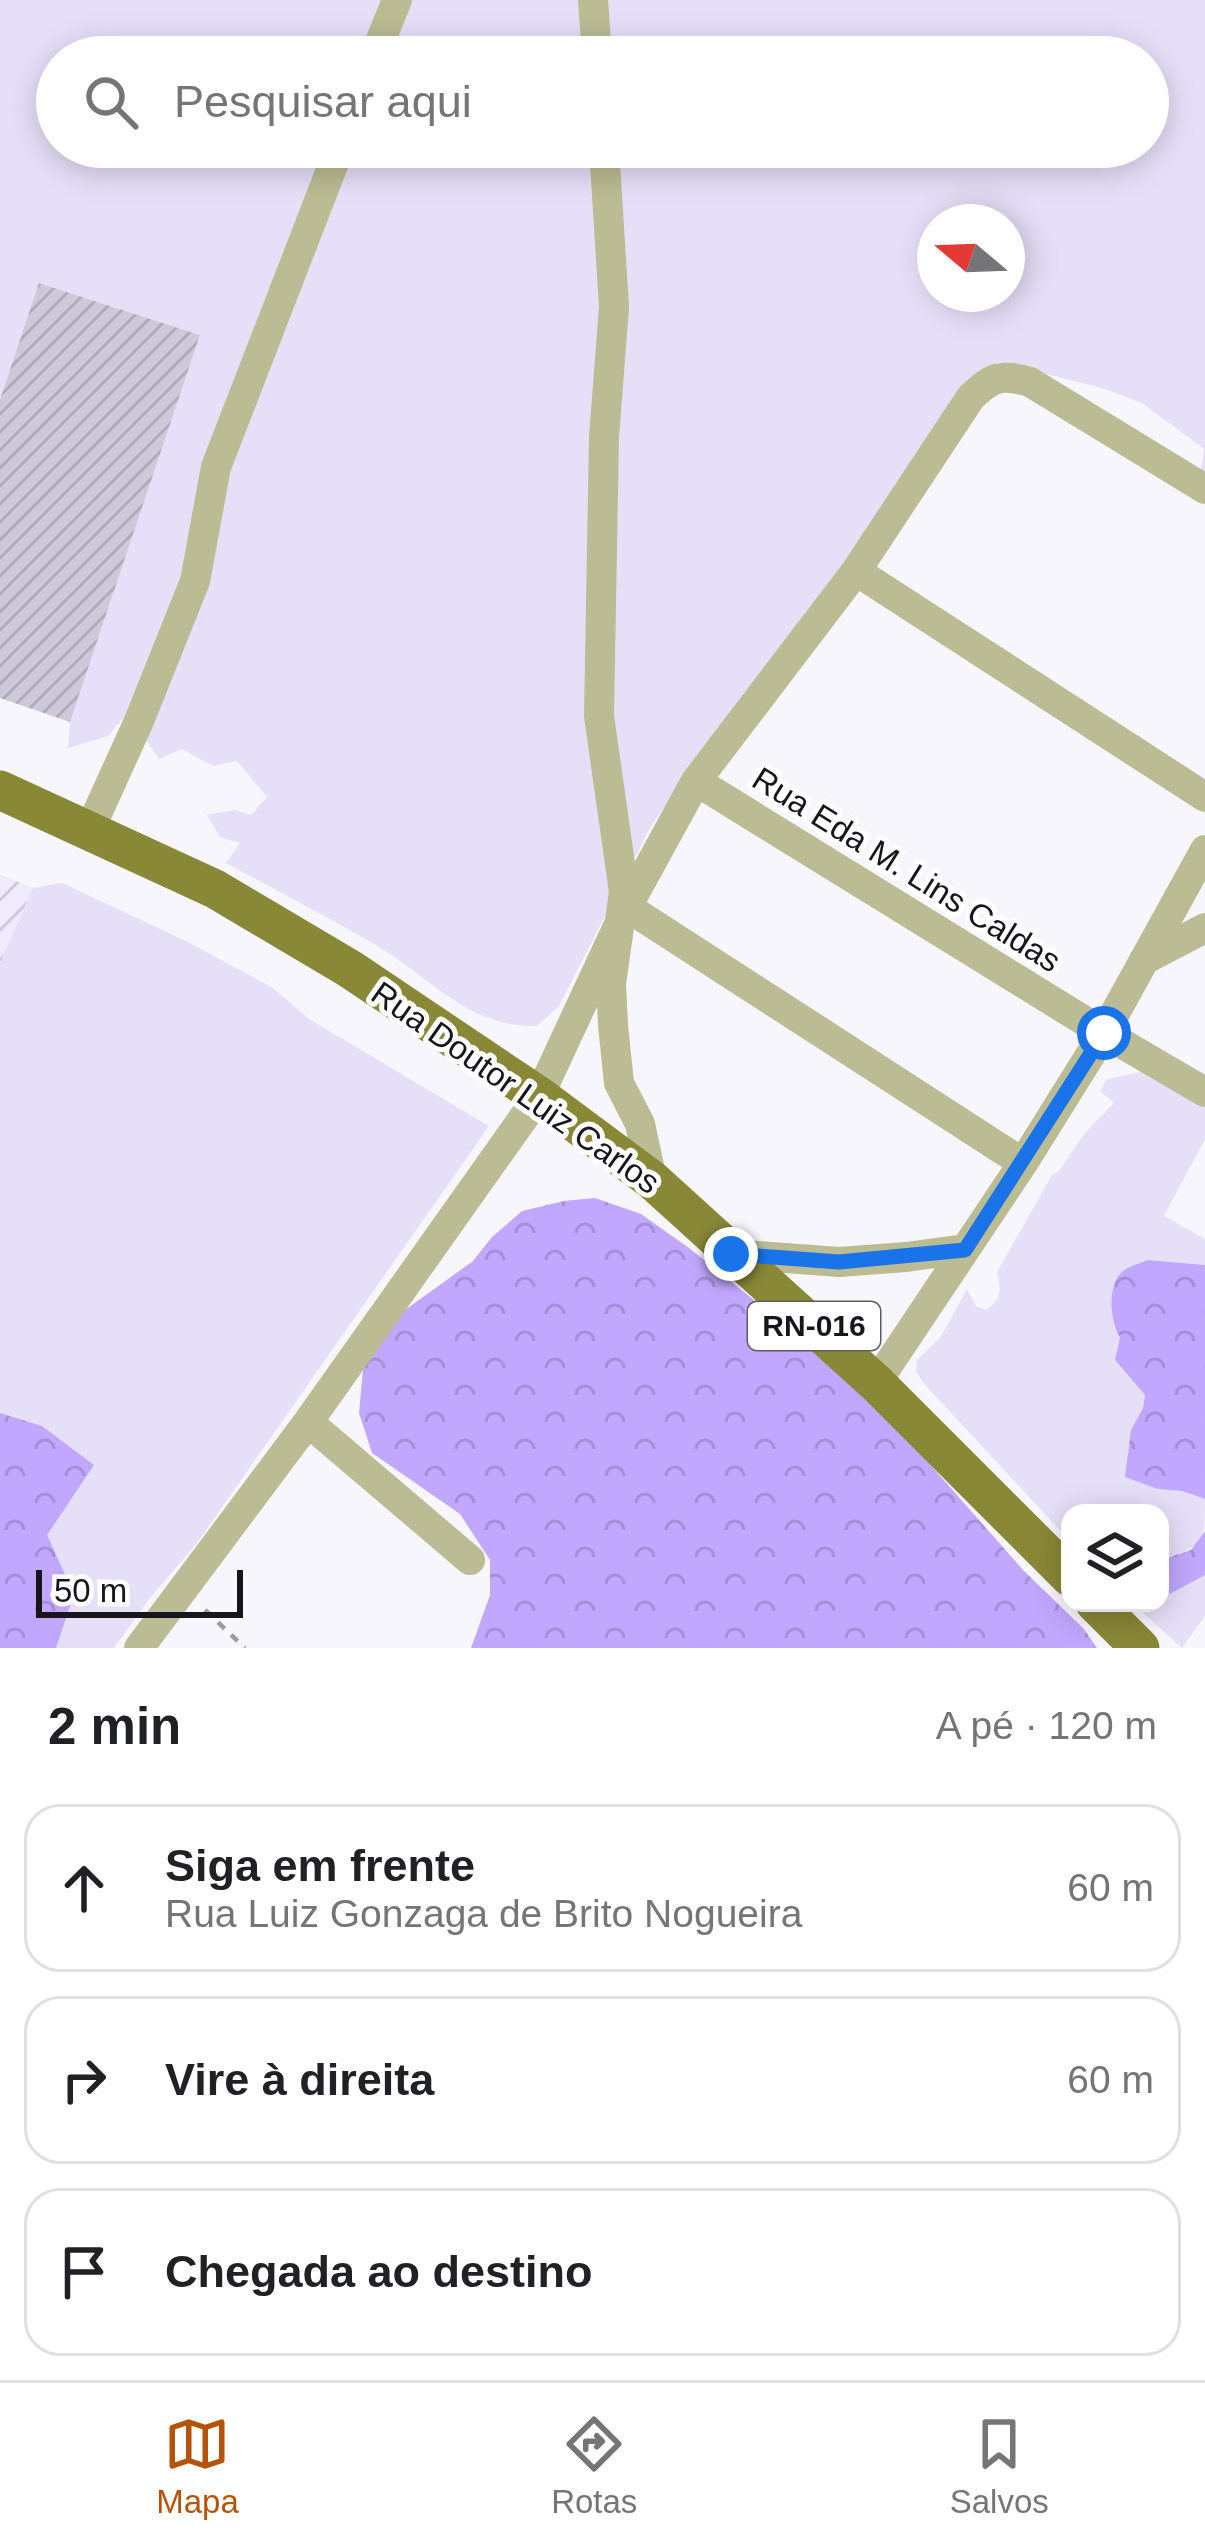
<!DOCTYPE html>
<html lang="pt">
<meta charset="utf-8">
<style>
body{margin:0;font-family:Helvetica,sans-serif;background:#f6f6f6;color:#202124}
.controls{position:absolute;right:36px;bottom:36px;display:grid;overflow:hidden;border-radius:24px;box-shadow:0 6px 30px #0003}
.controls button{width:108px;height:108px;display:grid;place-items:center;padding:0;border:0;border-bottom:3px solid #e0e0e0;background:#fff;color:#202124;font:60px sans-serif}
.compass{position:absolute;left:917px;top:204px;width:108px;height:108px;border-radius:50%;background:#fff;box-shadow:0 6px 30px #0003;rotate:289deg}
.scale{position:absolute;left:36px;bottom:30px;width:207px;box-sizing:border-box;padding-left:12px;border:6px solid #17161c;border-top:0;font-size:33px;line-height:42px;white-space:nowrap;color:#17161c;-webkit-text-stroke:9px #fff;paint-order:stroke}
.stop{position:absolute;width:36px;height:36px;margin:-27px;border:9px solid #1a73e8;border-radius:50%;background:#fff}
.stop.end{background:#1a73e8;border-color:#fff;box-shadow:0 3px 12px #0008}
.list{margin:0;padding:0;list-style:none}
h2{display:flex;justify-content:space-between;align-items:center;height:156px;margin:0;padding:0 48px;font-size:51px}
h2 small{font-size:39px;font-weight:400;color:#757577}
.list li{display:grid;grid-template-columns:78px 1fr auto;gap:36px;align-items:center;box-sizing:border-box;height:168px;margin:0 24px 24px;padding:0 24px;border:3px solid #e0e0e0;border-radius:36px}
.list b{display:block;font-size:45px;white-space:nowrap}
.list p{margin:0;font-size:39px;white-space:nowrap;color:#757577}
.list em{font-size:39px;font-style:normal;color:#757577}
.icon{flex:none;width:66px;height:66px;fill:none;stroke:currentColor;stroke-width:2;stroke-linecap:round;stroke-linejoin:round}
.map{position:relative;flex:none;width:1205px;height:1648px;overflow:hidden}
.search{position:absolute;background:#fff;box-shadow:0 6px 30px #0003;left:36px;right:36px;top:36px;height:132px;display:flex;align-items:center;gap:30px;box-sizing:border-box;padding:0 42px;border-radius:66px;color:#757577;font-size:45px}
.sheet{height:732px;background:#fff}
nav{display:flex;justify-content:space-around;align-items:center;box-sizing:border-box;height:168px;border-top:3px solid #e0e0e0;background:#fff;font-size:33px;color:#757577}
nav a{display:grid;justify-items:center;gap:6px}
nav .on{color:#b45309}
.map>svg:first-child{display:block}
.industrial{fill:url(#industrial-furrows)}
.green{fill:#e6dff8;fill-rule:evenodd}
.forest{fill:url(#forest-crowns)}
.building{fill:url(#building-hatch)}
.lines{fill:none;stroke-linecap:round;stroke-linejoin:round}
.path{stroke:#9d9ca2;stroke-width:4.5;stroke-dasharray:9 9;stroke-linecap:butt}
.minor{stroke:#bbbc93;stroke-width:30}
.major{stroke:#898837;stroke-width:39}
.route{stroke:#1a73e8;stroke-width:15}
.labels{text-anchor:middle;stroke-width:10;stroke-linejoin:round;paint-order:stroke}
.shield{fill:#fff;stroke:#5d5c60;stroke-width:3}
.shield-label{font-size:30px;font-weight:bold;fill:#17161c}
.street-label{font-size:33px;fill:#17161c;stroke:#fff}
</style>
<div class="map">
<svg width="1205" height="1648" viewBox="0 0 1205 1648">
<defs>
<pattern id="industrial-furrows" width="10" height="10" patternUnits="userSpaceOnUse" patternTransform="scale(3)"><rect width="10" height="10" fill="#f0eaff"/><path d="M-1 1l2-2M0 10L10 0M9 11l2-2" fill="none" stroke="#cdc8da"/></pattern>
<pattern id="forest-crowns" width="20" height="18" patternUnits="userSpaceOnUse" patternTransform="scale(3)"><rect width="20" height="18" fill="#c1a7fd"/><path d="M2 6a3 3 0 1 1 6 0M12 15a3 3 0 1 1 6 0" fill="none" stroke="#a58fd8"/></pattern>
<pattern id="building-hatch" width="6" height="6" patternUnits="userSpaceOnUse" patternTransform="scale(3)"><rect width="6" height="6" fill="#cdc9da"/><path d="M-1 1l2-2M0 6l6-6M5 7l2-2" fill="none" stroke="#afacba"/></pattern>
</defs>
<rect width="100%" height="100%" fill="#f8f6fd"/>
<path class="industrial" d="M 0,874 L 33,888 L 0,963 Z"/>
<path class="green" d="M 0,0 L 384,0 L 361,57 L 57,57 L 57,147 L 327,147 L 190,560 L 133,707 L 108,736 L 68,748 L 70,722 L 200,335 L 40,283 L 0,400 Z
M 397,0 L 1205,0 L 1205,474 L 1201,469 L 1204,449 L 1142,403 L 1102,388 L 998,362 L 976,381 L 651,826 L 559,1006 L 537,1026 C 466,1027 431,977 374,944 C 325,915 275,890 226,863 L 240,843 L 220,837 L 207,815 L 235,810 L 251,815 L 267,797 L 237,761 L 213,766 L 182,749 L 159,759 L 143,736 L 227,468 L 344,147 L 1148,147 L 1148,57 L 376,57 ZM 935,222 L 1007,222 L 1007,294 L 935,294 Z
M 62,883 L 184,940 L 273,988 L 309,1019 L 489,1126 L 197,1543 L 149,1599 L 114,1648 L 0,1648 L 0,963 L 33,888 Z
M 1145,1071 L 1205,1095 L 1205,1139 L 1164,1216 L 1205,1239 L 1205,1265 L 1148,1260 L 1120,1337 L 1115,1360 L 1145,1395 L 1143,1408 L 1131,1430 L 1157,1489 L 1182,1491 L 1205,1499 C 1205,1545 1204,1545 1160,1560 L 1160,1513 L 1070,1513 L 1070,1541 L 926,1386 L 916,1372 L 917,1360 L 940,1338 L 967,1289 L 976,1306 L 986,1310 C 1001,1300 1002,1290 997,1272 L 1052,1175 L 1059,1171 L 1084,1134 L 1114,1103 L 1100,1091 L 1107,1079 Z
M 1205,1575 L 1205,1616 L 1182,1648 L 1132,1603 L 1160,1603 L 1160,1580 L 1170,1594 Z"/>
<path class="forest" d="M 595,1198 L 641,1214 L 689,1248 L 859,1384 L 1024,1571 L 1084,1629 L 1097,1648 L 471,1648 L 490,1595 L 490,1560 L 460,1514 L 372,1453 L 359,1413 L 364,1359 L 387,1323 L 473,1261 L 492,1237 L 522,1211 L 564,1201 Z
M 1148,1260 L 1205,1265 L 1205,1499 L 1182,1491 L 1158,1489 L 1125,1477 L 1131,1430 L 1143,1408 L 1145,1395 L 1115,1360 L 1120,1337 C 1110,1322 1107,1287 1121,1273 C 1128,1266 1139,1264 1148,1260 Z
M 0,1413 L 42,1426 L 94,1465 L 47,1535 L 74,1594 L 56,1648 L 0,1648 Z
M 1205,1531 L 1205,1575 L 1170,1594 L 1160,1580 L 1160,1560 L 1191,1550 Z"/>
<path class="building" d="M 39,283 L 200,335 L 70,722 L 0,698 L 0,400 Z"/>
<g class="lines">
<path class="path" d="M 205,1610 L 245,1648"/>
<path class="minor" d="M 593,0 L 597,57
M 374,57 L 397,0
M 604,147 L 614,307 L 604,437 L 599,716 L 624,892 L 611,984 L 613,1025 L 619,1083 L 640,1124 L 652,1180
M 856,571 L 1205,797
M 696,781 L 1104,1033 L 1205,1092
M 90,829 L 139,721 L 195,581 L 216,467 L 340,147
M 627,907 L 1023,1163
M 1144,960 L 1205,928
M 731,1254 L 839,1262 L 906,1257 L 965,1249
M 876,1383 L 1023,1163 L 1104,1033 L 1205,850
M 308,1422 L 470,1560
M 139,1648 L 308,1422 L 539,1096 L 627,907 L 696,781 L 856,571 L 971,397 C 993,376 1001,374 1030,382 L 1205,489"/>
<path class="major" d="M 0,790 L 215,889 L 350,969 L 539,1096 L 652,1180 L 876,1383 L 1070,1577
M 1095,1603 L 1140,1648"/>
</g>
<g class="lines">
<path class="route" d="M 731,1254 L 839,1262 L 965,1250 L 1104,1033"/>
</g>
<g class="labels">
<rect class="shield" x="748" y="1302" width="132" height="48" rx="9"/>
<g class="shield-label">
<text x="814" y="1336">RN-016</text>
</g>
<g class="street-label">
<text transform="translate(907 869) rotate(32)" y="12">Rua Eda M. Lins Caldas</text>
<text transform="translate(516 1087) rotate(35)" y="12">Rua Doutor Luiz Carlos</text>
</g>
</g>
</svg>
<div class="controls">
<button><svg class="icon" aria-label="layers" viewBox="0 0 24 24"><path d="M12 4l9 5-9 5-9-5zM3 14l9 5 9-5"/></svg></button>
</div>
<svg class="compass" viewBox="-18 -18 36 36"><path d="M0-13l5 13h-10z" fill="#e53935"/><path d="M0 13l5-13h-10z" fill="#757577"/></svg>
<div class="scale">50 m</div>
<div class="stop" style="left:1104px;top:1033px"></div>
<div class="stop end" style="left:731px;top:1254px"></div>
<div class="search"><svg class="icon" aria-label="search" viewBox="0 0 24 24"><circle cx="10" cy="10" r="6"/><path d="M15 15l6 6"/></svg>Pesquisar aqui</div>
</div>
<section class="sheet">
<h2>2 min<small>A pé · 120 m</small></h2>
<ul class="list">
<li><svg class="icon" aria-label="ahead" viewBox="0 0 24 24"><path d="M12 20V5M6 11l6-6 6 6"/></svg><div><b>Siga em frente</b><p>Rua Luiz Gonzaga de Brito Nogueira</p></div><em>60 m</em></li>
<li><svg class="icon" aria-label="right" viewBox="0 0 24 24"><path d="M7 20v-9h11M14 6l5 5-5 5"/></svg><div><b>Vire à direita</b></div><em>60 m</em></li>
<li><svg class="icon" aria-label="arrive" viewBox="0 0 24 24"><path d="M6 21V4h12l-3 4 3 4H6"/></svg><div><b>Chegada ao destino</b></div></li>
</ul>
</section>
<nav>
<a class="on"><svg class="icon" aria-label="map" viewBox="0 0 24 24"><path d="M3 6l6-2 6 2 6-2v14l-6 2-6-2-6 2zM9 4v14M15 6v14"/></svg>Mapa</a>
<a><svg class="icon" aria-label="directions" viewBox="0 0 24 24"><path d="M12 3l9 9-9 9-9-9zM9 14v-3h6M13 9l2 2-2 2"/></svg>Rotas</a>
<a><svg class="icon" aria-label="saved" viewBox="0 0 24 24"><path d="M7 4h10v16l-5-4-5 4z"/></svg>Salvos</a>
</nav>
